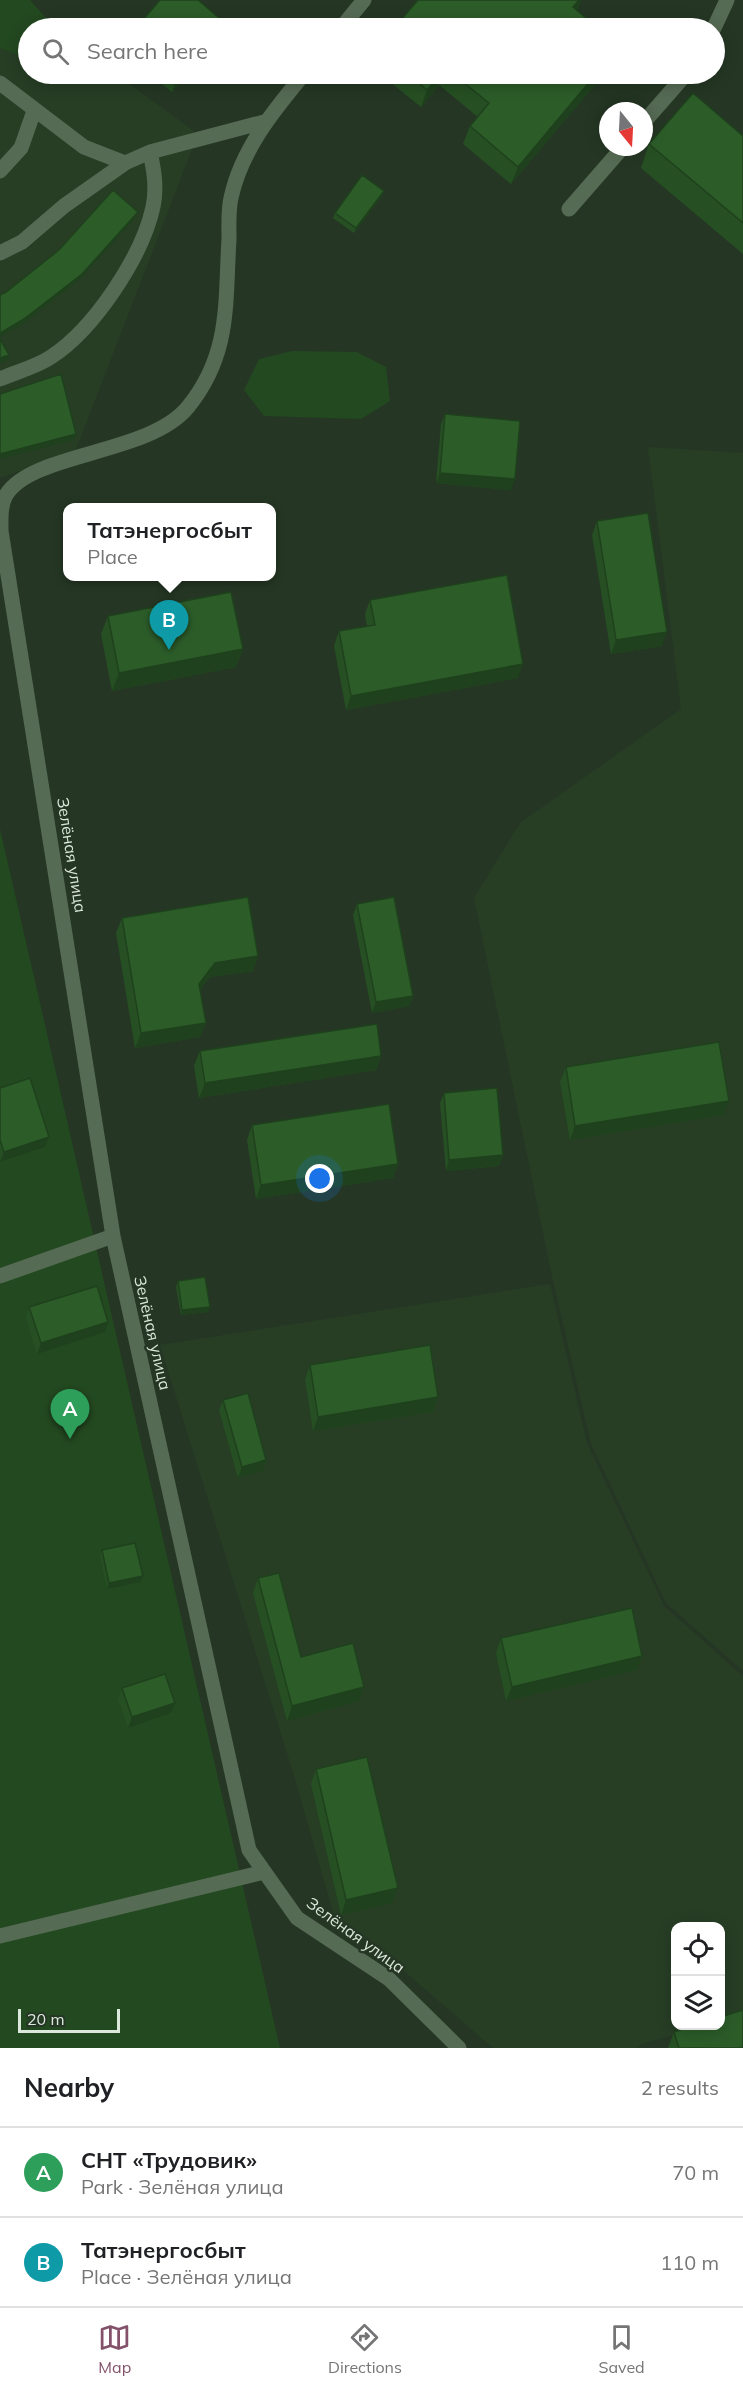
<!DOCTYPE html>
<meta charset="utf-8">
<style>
body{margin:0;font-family:Mulish,sans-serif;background:#f6f6f6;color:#202124}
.controls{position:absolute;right:18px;bottom:18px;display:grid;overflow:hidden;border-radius:12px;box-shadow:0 3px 15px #0003}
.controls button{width:54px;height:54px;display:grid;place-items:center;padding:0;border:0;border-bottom:2px solid #e0e0e0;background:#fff;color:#202124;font:30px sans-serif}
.compass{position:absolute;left:599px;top:102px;width:54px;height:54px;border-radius:50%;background:#fff;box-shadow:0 3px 15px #0003;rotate:162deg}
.scale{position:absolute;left:18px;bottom:15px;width:102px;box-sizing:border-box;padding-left:6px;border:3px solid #dce8db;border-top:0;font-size:16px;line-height:21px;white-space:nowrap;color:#dce8db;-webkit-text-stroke:4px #253724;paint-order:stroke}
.you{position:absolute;left:320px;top:1179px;width:21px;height:21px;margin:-15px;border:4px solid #fff;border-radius:50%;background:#1a73e8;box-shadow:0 0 0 9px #1a73e833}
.badge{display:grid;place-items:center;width:39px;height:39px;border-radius:50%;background:#83526a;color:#fff;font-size:20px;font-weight:700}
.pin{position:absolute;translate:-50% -50px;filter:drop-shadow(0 2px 3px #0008)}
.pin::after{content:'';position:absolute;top:32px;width:21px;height:18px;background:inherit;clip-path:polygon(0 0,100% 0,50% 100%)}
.popup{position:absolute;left:63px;top:503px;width:213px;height:78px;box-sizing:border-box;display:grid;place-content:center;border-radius:12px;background:#fff;filter:drop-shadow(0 2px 4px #0005);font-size:20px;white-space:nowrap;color:#757577}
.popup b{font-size:22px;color:#202124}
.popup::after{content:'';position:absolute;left:50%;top:100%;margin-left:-12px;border:12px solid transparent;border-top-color:#fff}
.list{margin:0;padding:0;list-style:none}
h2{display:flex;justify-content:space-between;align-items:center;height:78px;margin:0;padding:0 24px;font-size:26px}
h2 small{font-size:20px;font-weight:400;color:#757577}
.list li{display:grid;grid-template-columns:39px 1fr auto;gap:18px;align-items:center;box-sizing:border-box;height:90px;padding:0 24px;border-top:2px solid #e0e0e0}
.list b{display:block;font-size:22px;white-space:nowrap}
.list p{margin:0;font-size:20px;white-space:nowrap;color:#757577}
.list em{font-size:20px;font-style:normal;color:#757577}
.icon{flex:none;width:33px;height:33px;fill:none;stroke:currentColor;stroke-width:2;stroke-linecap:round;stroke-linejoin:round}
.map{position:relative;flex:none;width:743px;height:2048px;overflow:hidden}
.search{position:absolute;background:#fff;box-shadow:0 3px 15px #0003;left:18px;right:18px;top:18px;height:66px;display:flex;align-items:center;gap:15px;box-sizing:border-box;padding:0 21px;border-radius:33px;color:#757577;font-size:22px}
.sheet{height:258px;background:#fff}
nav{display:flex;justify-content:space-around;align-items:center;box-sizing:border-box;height:84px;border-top:2px solid #e0e0e0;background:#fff;font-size:16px;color:#757577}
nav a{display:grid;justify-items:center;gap:3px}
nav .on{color:#83526a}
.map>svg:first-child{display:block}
.built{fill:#273e25}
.green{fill:#234920}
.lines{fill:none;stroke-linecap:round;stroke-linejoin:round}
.minor{stroke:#566b54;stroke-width:15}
.wall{fill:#265023}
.shaded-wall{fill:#1f411d}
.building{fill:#2c5d29;stroke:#1f411d;stroke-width:1.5}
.labels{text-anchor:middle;stroke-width:5;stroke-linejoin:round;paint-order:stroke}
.street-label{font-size:16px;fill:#dce8db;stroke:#253724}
</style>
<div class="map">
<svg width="743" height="2048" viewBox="0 0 743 2048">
<rect width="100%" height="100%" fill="#253724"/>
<path class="built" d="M 0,0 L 17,0 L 55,28 L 28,28 L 28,74 L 116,74 L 198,134 L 75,452 L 0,478 Z
M 648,447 L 743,453 L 743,1671 L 666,1603 L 591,1444 L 553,1281 L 474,898 L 520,823 L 681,709 Z
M 550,1284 L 587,1443 L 664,1606 L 743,1676 L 743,2016 L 721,2022 L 720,1926 L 676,1926 L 676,2026 L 708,2026 L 644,2043 L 636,2048 L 493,2048 L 381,1951 L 334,1916 L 295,1779 L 160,1345 Z"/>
<path class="green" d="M 0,0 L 30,0 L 55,28 L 28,28 L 28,59 L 0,48 Z
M 292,351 L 357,352 L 386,367 L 390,401 L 361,419 L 264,416 L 244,390 L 259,359 Z
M 0,829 L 280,2048 L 0,2048 Z"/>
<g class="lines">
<path class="minor" d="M 341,28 L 364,0
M 714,28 L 727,0
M 304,74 C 274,110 241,150 231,198 C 228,211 229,226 229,239 C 225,303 231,354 188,407 C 149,455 32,452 6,495 C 0,506 1,519 1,531 L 113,1236 L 249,1850 L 297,1918 L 389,1979 L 459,2048
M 0,83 L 84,147 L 125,163
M 644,122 L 686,74
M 0,171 L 21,148 L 34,111
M 569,209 L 623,147
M 0,253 L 22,242 L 64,206 L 125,163 L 150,152 L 264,122
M 0,379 C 16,372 36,367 51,357 C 94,329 142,257 153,207 C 157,188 154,170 150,152
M 0,1276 L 113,1236
M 0,1936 L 264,1872"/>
</g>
<path class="wall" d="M 150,74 L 187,74 L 172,92 Z
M 380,74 L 604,74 L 511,184 L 463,144 L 470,126 L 478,117 L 439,85 L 421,107 Z
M 743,136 L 743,254 L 641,168 L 649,144 Z
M 382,196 L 354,233 L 333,218 L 335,213 Z
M 445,414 L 511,490 L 436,483 L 441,424 Z
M 597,521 L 662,646 L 611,654 L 592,535 Z
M 370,600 L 518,678 L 346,710 L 334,646 L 339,631 L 367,627 L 365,614 Z
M 108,616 L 243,649 L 236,667 L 112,691 L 101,634 Z
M 357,904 L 413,996 L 409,1006 L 372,1013 L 353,915 Z
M 122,918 L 258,956 L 253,971 L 210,977 L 200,990 L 206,1023 L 200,1037 L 135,1048 L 116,933 Z
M 200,1051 L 381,1056 L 376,1070 L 199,1098 L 194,1066 Z
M 566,1067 L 724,1115 L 570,1140 L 560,1082 Z
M 0,1088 L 49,1137 L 45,1147 L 0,1162 Z
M 444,1093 L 503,1155 L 499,1166 L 446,1171 L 440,1103 Z
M 252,1125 L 398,1164 L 393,1178 L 256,1199 L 247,1140 Z
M 178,1281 L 208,1312 L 181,1315 L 176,1287 Z
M 29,1307 L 108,1322 L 105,1332 L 37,1354 L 26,1318 Z
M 310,1365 L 438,1397 L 433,1412 L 313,1431 L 305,1379 Z
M 223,1400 L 266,1460 L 263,1471 L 238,1478 L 219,1410 Z
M 102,1550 L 143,1576 L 141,1582 L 107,1589 L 100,1556 Z
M 258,1578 L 301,1657 L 364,1687 L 359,1701 L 287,1721 L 253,1593 Z
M 501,1638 L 642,1656 L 637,1670 L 506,1701 L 496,1653 Z
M 122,1688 L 175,1703 L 171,1713 L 128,1728 L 118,1699 Z
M 316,1769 L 392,1903 L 341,1915 L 311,1784 Z
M 674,2032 L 743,2048 L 668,2048 Z"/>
<path class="shaded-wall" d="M 579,0 L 581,0 L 577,13 L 573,7 Z
M 182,74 L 187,74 L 172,92 L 175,82 Z
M 441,74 L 444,74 L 439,85 L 421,107 L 427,90 Z
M 596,74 L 604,74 L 511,184 L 518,167 Z
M 384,191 L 382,196 L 354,233 L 356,228 Z
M 138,212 L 136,217 L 80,279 L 22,325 L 0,337 L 0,333 Z
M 9,355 L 7,361 L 0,363 L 0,358 Z
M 76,434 L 74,440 L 0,459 L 0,454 Z
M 440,473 L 515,479 L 511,490 L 436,483 Z
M 667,632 L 662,646 L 611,654 L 616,640 Z
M 243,649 L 236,667 L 112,691 L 119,673 Z
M 523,664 L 518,678 L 346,710 L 351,696 Z
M 258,956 L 253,971 L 210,977 L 194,998 L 199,984 L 215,963 Z
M 413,996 L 409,1006 L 372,1013 L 376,1002 Z
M 206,1023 L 200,1037 L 135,1048 L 141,1033 Z
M 381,1056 L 376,1070 L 199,1098 L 205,1083 Z
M 729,1101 L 724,1115 L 570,1140 L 575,1126 Z
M 49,1137 L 45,1147 L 0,1162 L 4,1152 Z
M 503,1155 L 499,1166 L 446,1171 L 449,1160 Z
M 398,1164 L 393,1178 L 256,1199 L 261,1185 Z
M 210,1307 L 208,1312 L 181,1315 L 182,1310 Z
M 108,1322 L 105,1332 L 37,1354 L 41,1343 Z
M 438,1397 L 433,1412 L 313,1431 L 318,1417 Z
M 266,1460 L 263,1471 L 238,1478 L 242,1467 Z
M 143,1576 L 141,1582 L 107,1589 L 109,1583 Z
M 642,1656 L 637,1670 L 506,1701 L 512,1687 Z
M 364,1687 L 359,1701 L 287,1721 L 292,1706 Z
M 175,1703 L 171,1713 L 128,1728 L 132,1717 Z
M 398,1888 L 392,1903 L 341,1915 L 346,1900 Z"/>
<path class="building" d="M 160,0 L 198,0 L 225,23 L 220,28 L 136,28 Z
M 418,0 L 579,0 L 573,7 L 598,28 L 394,28 Z
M 166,74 L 182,74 L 175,82 Z
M 408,74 L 441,74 L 427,90 Z
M 453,74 L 596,74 L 518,167 L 470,126 L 489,103 Z
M 693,93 L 743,136 L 743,223 L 649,144 Z
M 362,175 L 384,191 L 356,228 L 335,213 Z
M 113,190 L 138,212 L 82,274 L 24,319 L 0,333 L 0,295 L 6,292 L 59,250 Z
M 0,339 L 9,355 L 0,358 Z
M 61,374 L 76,434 L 0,454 L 0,394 Z
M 445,414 L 520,421 L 515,479 L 440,473 Z
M 648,513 L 667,632 L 616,640 L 597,521 Z
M 507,575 L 523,664 L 351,696 L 339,631 L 375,625 L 370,600 Z
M 231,592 L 243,649 L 119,673 L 108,616 Z
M 248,897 L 258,956 L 215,963 L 199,984 L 206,1023 L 141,1033 L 122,918 Z
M 394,897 L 413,996 L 376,1002 L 357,904 Z
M 377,1024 L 381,1056 L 205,1083 L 200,1051 Z
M 719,1042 L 729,1101 L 575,1126 L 566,1067 Z
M 30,1078 L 49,1137 L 4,1152 L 0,1140 L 0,1088 Z
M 497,1088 L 503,1155 L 449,1160 L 444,1093 Z
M 389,1104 L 398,1164 L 261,1185 L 252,1125 Z
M 205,1277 L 210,1307 L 182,1310 L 178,1281 Z
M 97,1286 L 108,1322 L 41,1343 L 29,1307 Z
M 430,1345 L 438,1397 L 318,1417 L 310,1365 Z
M 248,1393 L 266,1460 L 242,1467 L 223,1400 Z
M 135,1543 L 143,1576 L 109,1583 L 102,1550 Z
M 279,1573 L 301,1657 L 353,1643 L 364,1687 L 292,1706 L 258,1578 Z
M 632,1608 L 642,1656 L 512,1687 L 501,1638 Z
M 165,1674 L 175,1703 L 132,1717 L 122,1688 Z
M 367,1757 L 398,1888 L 346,1900 L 316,1769 Z
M 743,2010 L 743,2048 L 679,2048 L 674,2032 L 694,2025 L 720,2025 L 720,2017 Z"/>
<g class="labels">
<g class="street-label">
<text transform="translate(72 855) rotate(81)" y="6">Зелёная улица</text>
<text transform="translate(153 1333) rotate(77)" y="6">Зелёная улица</text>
<text transform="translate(356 1935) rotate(36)" y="6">Зелёная улица</text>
</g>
</g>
</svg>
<div class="controls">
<button><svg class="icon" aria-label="locate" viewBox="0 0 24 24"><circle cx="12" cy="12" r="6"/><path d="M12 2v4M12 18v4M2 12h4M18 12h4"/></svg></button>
<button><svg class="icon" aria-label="layers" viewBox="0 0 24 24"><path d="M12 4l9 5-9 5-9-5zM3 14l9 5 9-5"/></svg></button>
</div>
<svg class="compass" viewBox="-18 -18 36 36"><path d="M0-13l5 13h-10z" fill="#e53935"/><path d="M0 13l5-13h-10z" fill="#757577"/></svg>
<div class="scale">20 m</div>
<div class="you"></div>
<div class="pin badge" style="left:70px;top:1439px;background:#2e9e5b">A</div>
<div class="pin badge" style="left:169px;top:650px;background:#0f9aa8">B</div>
<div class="popup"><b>Татэнергосбыт</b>Place</div>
<div class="search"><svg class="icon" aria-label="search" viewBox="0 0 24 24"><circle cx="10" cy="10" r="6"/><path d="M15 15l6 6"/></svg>Search here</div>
</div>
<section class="sheet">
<h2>Nearby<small>2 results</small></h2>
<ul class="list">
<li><span class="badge" style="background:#2e9e5b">A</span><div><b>СНТ «Трудовик»</b><p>Park · Зелёная улица</p></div><em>70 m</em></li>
<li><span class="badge" style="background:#0f9aa8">B</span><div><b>Татэнергосбыт</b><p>Place · Зелёная улица</p></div><em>110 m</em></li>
</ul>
</section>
<nav>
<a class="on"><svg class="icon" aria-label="map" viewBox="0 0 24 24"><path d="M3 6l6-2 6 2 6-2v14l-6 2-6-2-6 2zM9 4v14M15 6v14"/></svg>Map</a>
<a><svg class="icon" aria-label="directions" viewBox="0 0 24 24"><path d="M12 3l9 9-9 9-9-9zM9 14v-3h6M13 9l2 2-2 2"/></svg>Directions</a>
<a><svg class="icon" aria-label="saved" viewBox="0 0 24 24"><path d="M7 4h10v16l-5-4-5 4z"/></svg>Saved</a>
</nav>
